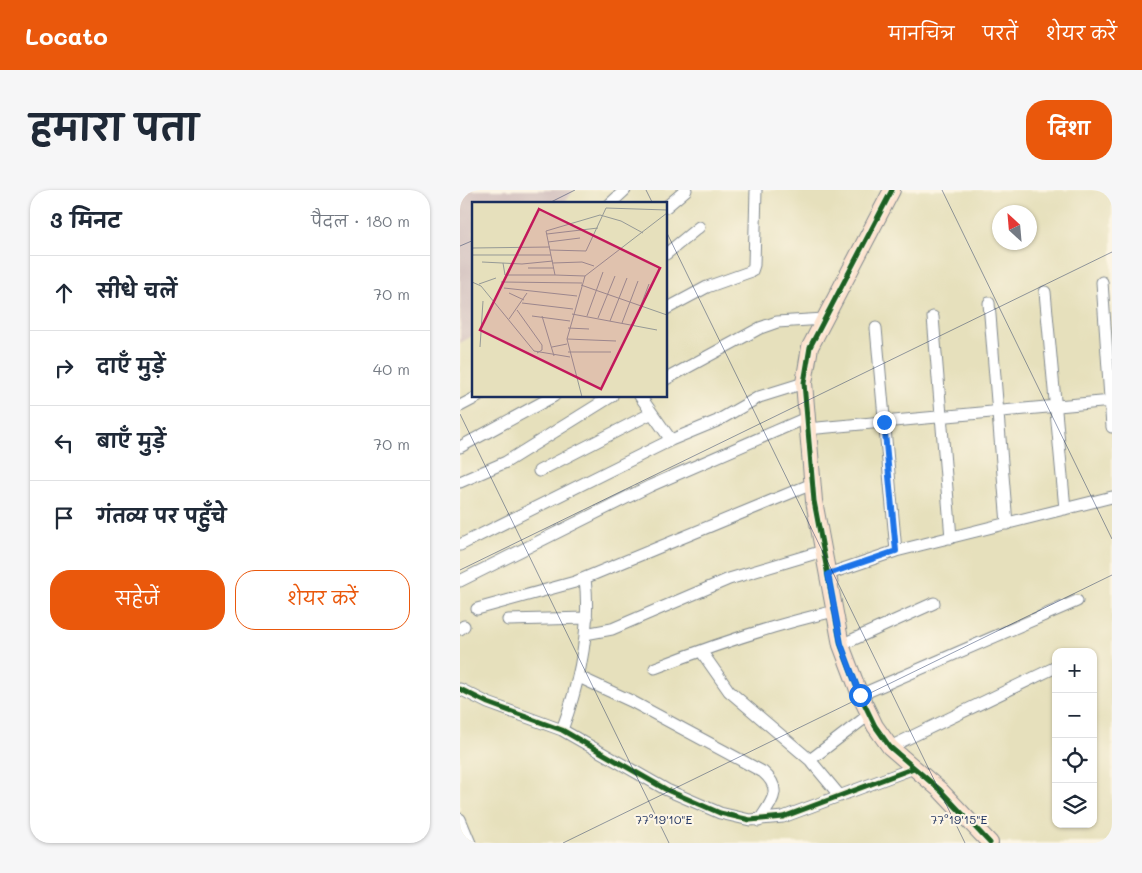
<!DOCTYPE html>
<html lang="hi">
<meta charset="utf-8">
<style>
body{margin:0;font-family:Mali,"Playpen Sans Deva",sans-serif;background:#f6f6f7;color:#1f2937}
.controls{position:absolute;right:15px;bottom:15px;display:grid;overflow:hidden;border-radius:10px;box-shadow:0 1px 4px #0004}
.controls button{width:45px;height:45px;display:grid;place-items:center;padding:0;border:0;border-bottom:1px solid #e0e1e3;background:#fff;color:#1f2937;font:25px sans-serif}
.compass{position:absolute;left:532px;top:15px;width:45px;height:45px;border-radius:50%;background:#fff;box-shadow:0 1px 4px #0004;rotate:334deg}
.stop{position:absolute;width:15px;height:15px;margin:-11px;border:4px solid #1a73e8;border-radius:50%;background:#fff}
.stop.end{background:#1a73e8;border-color:#fff;box-shadow:0 1px 5px #0008}
.list{margin:0;padding:0;list-style:none}
h2{display:flex;justify-content:space-between;align-items:center;height:65px;margin:0;padding:0 20px;font-size:21px}
h2 small{font-size:16px;font-weight:400;color:#747a83}
.list li{display:grid;grid-template-columns:32px 1fr auto;gap:15px;align-items:center;box-sizing:border-box;height:75px;padding:0 20px;border-top:1px solid #e0e1e3}
.list b{display:block;font-size:19px;white-space:nowrap}
.list em{font-size:16px;font-style:normal;color:#747a83}
.actions{display:flex;gap:10px;padding:15px 20px}
.actions a{flex:1;padding:11px 0;border:1px solid #ea580c;border-radius:20px;text-align:center;font-size:18px;color:#ea580c}
.actions .main{background:#ea580c;color:#fff}
.icon{flex:none;width:28px;height:28px;fill:none;stroke:currentColor;stroke-width:2;stroke-linecap:round;stroke-linejoin:round}
.map{position:relative;flex:none;width:652px;height:653px;overflow:hidden;border-radius:20px}
header{display:flex;align-items:center;gap:30px;box-sizing:border-box;height:70px;padding:0 25px;background:#ea580c;color:#fff}
header strong{font-size:24px}
nav{display:flex;gap:28px;margin-inline-start:auto;font-size:18px}
.intro{display:flex;align-items:center;justify-content:space-between;box-sizing:border-box;height:120px;padding:0 30px}
h1{margin:0;font-size:35px}
.button{padding:12px 22px;border-radius:20px;background:#ea580c;color:#fff;font-size:18px;font-weight:700}
main{display:flex;gap:30px;padding:0 30px}
aside{flex:1;background:#fff;border-radius:20px;box-shadow:0 1px 4px #0004}
.map>svg:first-child{display:block}
.industrial{fill:#d1bfbe}
.lines{fill:none;stroke-linecap:round;stroke-linejoin:round}
.street-casing{stroke:#80888d;stroke-width:13}
.secondary-casing{stroke:#80888d;stroke-width:18}
.street{stroke:#fff;stroke-width:11}
.secondary{stroke:#fde4d0;stroke-width:16}
.cycleway-casing{stroke:#fcf5e5;stroke-width:8}
.cycleway{stroke:#1b5e20;stroke-width:5}
.route{stroke:#1a73e8;stroke-width:6}
.ticks{fill:none;stroke:#1b2f5e;stroke-width:1;stroke-opacity:0.45}
.inset-road{fill:none;stroke:#959996;stroke-width:1}
.view{fill:#c2185b;fill-opacity:0.15;stroke:#c2185b;stroke-width:2.5}
.inset-edge{fill:none;stroke:#1b2f5e;stroke-width:2.5}
.ticks-label{font-size:12px;text-anchor:middle;fill:#1b2f5e;stroke:#fcf5e5;stroke-width:4.5;stroke-linejoin:round;paint-order:stroke}
</style>
<header>
<strong>Locato</strong>
<nav><a>मानचित्र</a><a>परतें</a><a>शेयर करें</a></nav>
</header>
<div class="intro"><h1>हमारा पता</h1><a class="button">दिशा</a></div>
<main>
<aside>
<h2>3 मिनट<small>पैदल · 180 m</small></h2>
<ul class="list">
<li><svg class="icon" aria-label="ahead" viewBox="0 0 24 24"><path d="M12 20V5M6 11l6-6 6 6"/></svg><div><b>सीधे चलें</b></div><em>70 m</em></li>
<li><svg class="icon" aria-label="right" viewBox="0 0 24 24"><path d="M7 20v-9h11M14 6l5 5-5 5"/></svg><div><b>दाएँ मुड़ें</b></div><em>40 m</em></li>
<li><svg class="icon" aria-label="left" viewBox="0 0 24 24"><path d="M17 20v-9H6M10 6l-5 5 5 5"/></svg><div><b>बाएँ मुड़ें</b></div><em>70 m</em></li>
<li><svg class="icon" aria-label="arrive" viewBox="0 0 24 24"><path d="M6 21V4h12l-3 4 3 4H6"/></svg><div><b>गंतव्य पर पहुँचे</b></div></li>
</ul>
<div class="actions"><a class="main">सहेजें</a><a>शेयर करें</a></div>
</aside>
<div class="map">
<svg width="652" height="653" viewBox="0 0 652 653">
<rect width="100%" height="100%" fill="#fcf5e5"/>
<filter id="ink" filterUnits="userSpaceOnUse"><feTurbulence type="fractalNoise" baseFrequency=".02" numOctaves="2"/><feDisplacementMap in="SourceGraphic" scale="10" xChannelSelector="R" yChannelSelector="G"/><feConvolveMatrix kernelMatrix="1 2 1 2 8 2 1 2 1" color-interpolation-filters="sRGB"/></filter>
<filter id="wash" filterUnits="userSpaceOnUse"><feTurbulence type="fractalNoise" baseFrequency=".0096" numOctaves="4" result="noise"/><feDisplacementMap in="SourceGraphic" scale="20" xChannelSelector="R" yChannelSelector="G"/><feGaussianBlur stdDeviation="1.12" result="paint"/><feColorMatrix in="noise" values="0 0 0 0 0 0 0 0 0 0 0 0 0 0 0 0 0 1.4 0 .05"/><feComposite in="paint" operator="in"/></filter>
<g filter="url(#wash)">
<rect width="100%" height="100%" fill="#e6e0bc"/>
<path class="industrial" d="M 0,0 L 114,0 L 104,14 L 14,14 L 14,145 L 0,153 Z"/>
</g>
<g filter="url(#ink)">
<g class="lines">
<g class="street-casing">
<path id="street" d="M 150,14 L 165,0
M 206,17 L 226,0
M 206,64 L 239,37
M 642,92 L 652,237
M 585,102 L 605,319
M 529,113 L 547,334
M 206,119 L 247,97 L 292,81 L 294,75 L 296,0
M 473,127 L 491,348
M 416,138 L 436,361
M 206,189 L 300,138 L 317,132 L 364,129
M 180,206 L 211,250 L 257,231 L 299,207 L 344,193
M 0,216 L 19,206
M 347,239 L 652,211
M 0,257 L 94,206
M 79,281 L 192,223
M 0,292 L 46,272 L 152,206
M 0,355 L 211,250
M 368,384 L 436,361 L 652,307
M 0,391 L 190,296 L 346,228
M 17,419 L 115,392 L 352,294
M 48,430 L 127,428
M 0,439 L 4,436
M 125,444 L 152,439 L 269,389 L 363,361
M 381,455 L 474,413
M 241,461 L 269,501 L 350,570 L 380,606
M 195,478 C 254,455 313,435 375,421
M 119,487 L 171,511 L 303,582 C 324,600 311,612 299,631
M 0,499 L 28,513 L 102,540 L 207,600 L 260,623 L 290,630 L 323,627 L 454,578
M 400,505 L 617,411
M 102,540 C 120,491 131,440 125,388
M 430,557 L 596,477
M 350,570 L 410,524
M 0,629 L 10,653"/>
</g>
<g class="secondary-casing">
<path id="secondary" d="M 432,0 L 350,157 L 344,193 L 354,311 L 381,455 L 400,505 L 415,536 L 430,557 L 480,600 L 530,653"/>
</g>
<use href="#street" class="street"/>
<use href="#secondary" class="secondary"/>
<g class="cycleway-casing">
<path id="cycleway" d="M 432,0 L 350,157 L 344,193 L 354,311 L 381,455 L 400,505 L 415,536 L 430,557 L 480,600 L 530,653
M 0,499 L 28,513 L 102,540 L 207,600 L 260,623 L 290,630 L 323,627 L 454,578"/>
</g>
<use href="#cycleway" class="cycleway"/>
</g>
</g>
<g class="lines" filter="url(#ink)">
<path class="route" d="M 400,505 L 381,454 L 368,384 L 436,361 L 424,232"/>
</g>
<path class="ticks" d="M 186,0 L 193,14M 482,0 L 652,349M 87,14 L 115,0M 206,41 L 505,653M 0,56 L 14,50M 0,224 L 209,653M 0,380 L 652,62M 103,653 L 652,385"/>
<g transform="translate(12 12)">
<rect width="195" height="195" fill="#e6e0bc"/>
<path class="inset-road" d="M 75,32 L 126,26M 76,40 L 108,36M 0,46 L 78,45M 78,48 L 114,49 L 134,6 L 195,8M 0,53 L 79,53M 10,60 L 50,62 L 81,59M 31,61 L 33,73 L 83,73M 81,61 L 110,60 L 122,64M 56,66 L 82,66M 113,74 L 83,73 L 74,29 L 128,13 L 149,19 L 171,31M 0,80 L 9,84 L 62,149 L 98,155M 29,80 L 110,81M 7,82 L 24,76M 109,83 L 195,113M 32,86 L 105,94M 37,91 L 52,98M 50,101 L 101,107M 45,108 L 70,143 L 70,148 L 65,151M 100,112 L 185,128M 60,114 L 98,119M 70,114 L 82,154M 115,114 L 131,70M 126,116 L 143,74M 37,117 L 55,91M 138,119 L 155,76M 150,121 L 166,79M 161,124 L 177,82M 96,126 L 117,127M 95,137 L 144,139M 8,145 L 11,99M 80,145 L 95,142M 96,150 L 139,150M 110,195 L 95,137 L 113,74 L 195,11"/>
<path class="view" d="M 67,7 L 188,66 L 129,187 L 8,128 Z"/>
<rect width="195" height="195" class="inset-edge"/>
</g>
<g class="ticks-label">
<text x="204" y="634">77°19'10"E</text>
<text x="499" y="634">77°19'15"E</text>
</g>
</svg>
<div class="controls">
<button>+</button>
<button>−</button>
<button><svg class="icon" aria-label="locate" viewBox="0 0 24 24"><circle cx="12" cy="12" r="6"/><path d="M12 2v4M12 18v4M2 12h4M18 12h4"/></svg></button>
<button><svg class="icon" aria-label="layers" viewBox="0 0 24 24"><path d="M12 4l9 5-9 5-9-5zM3 14l9 5 9-5"/></svg></button>
</div>
<svg class="compass" viewBox="-18 -18 36 36"><path d="M0-13l5 13h-10z" fill="#e53935"/><path d="M0 13l5-13h-10z" fill="#747a83"/></svg>
<div class="stop" style="left:400px;top:505px"></div>
<div class="stop end" style="left:424px;top:232px"></div>
</div>
</main>
